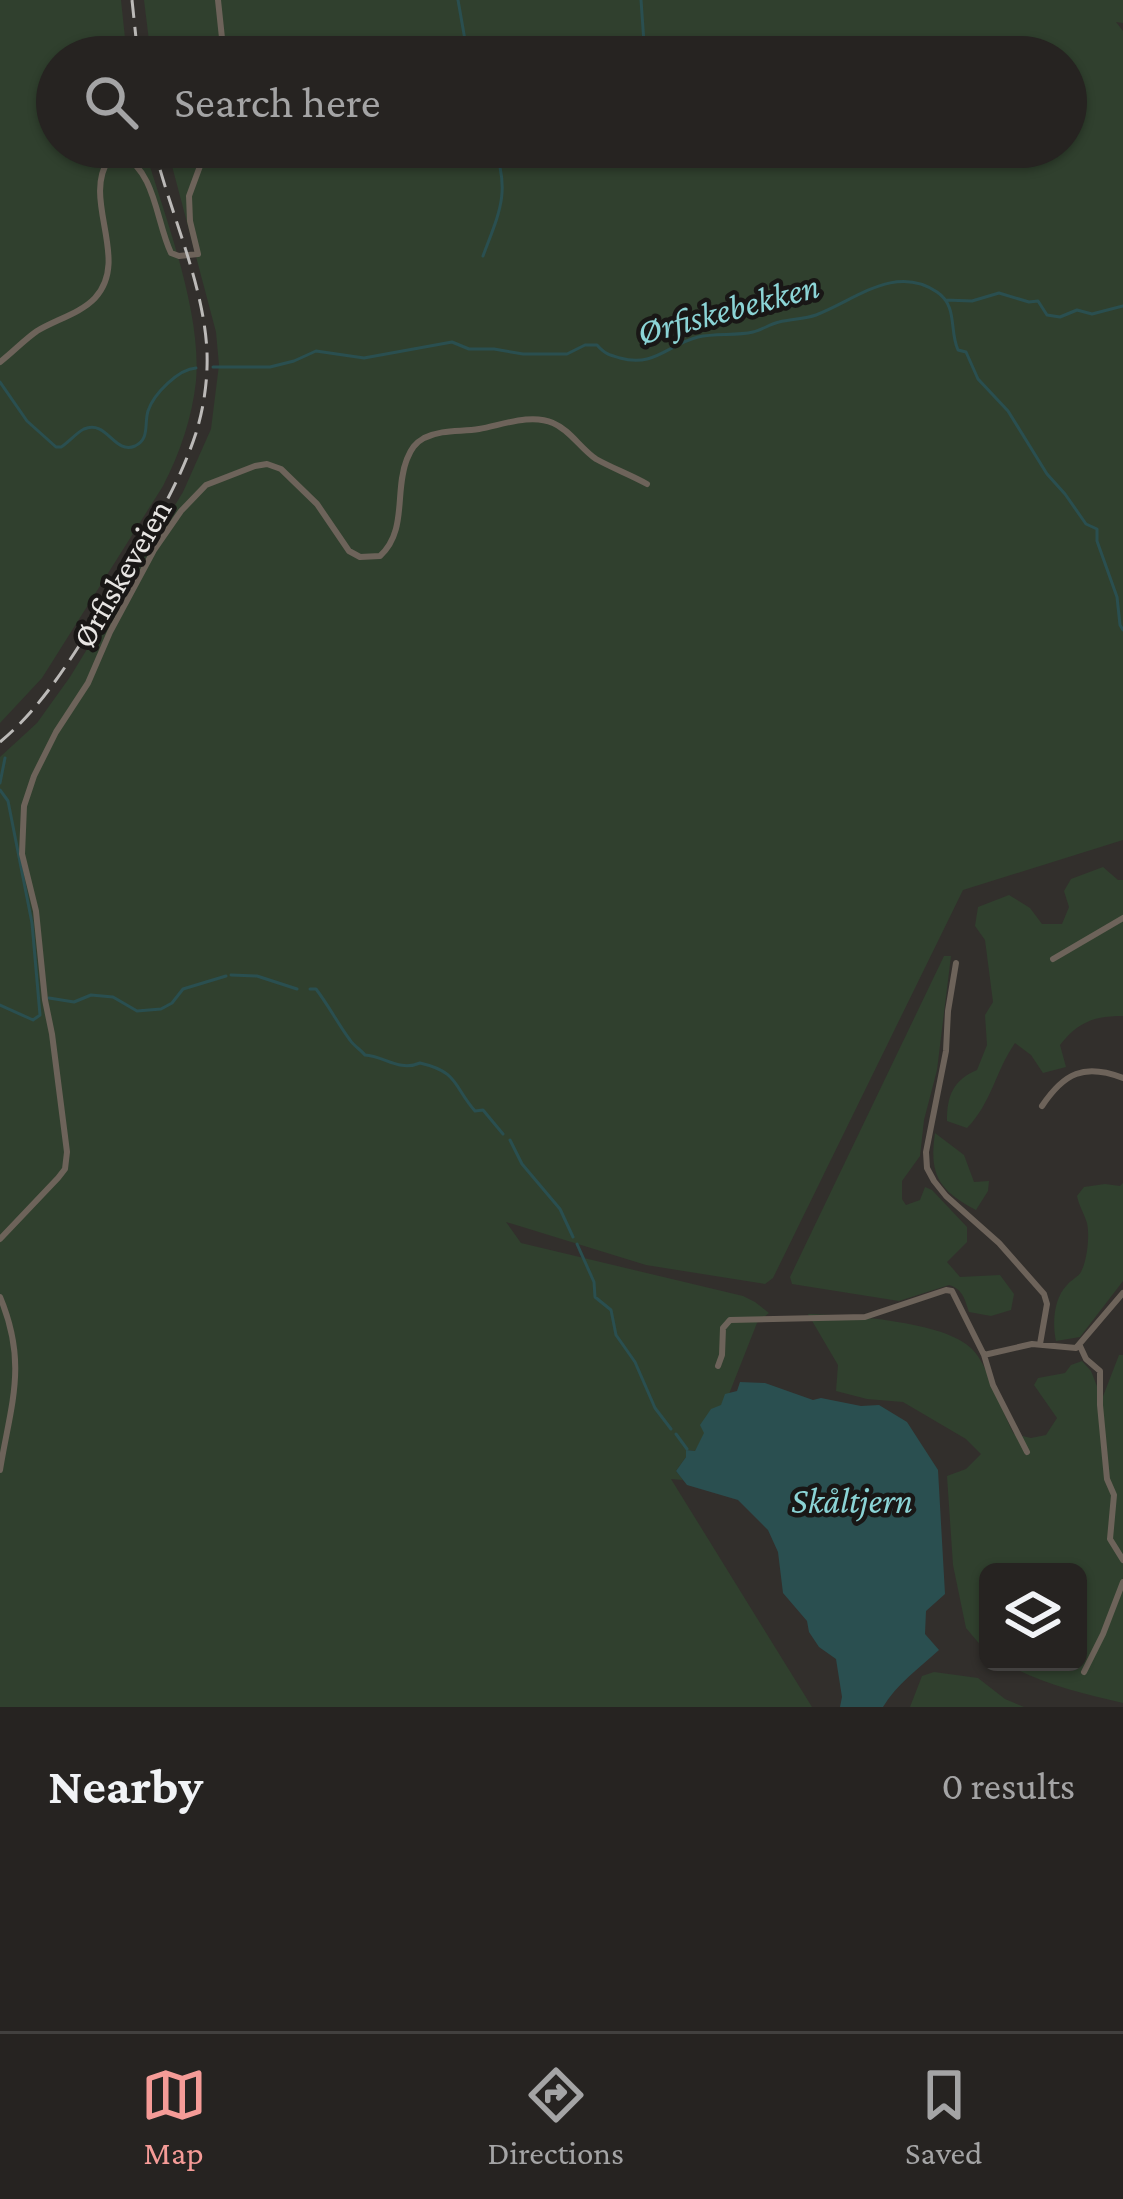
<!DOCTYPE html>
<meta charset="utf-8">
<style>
body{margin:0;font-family:"Crimson Pro",serif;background:#2e2b2a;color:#f1f3f6}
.controls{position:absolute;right:36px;bottom:36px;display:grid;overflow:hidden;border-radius:18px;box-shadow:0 3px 9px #0004}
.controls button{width:108px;height:108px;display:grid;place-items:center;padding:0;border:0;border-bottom:3px solid #42403f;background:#262321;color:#f1f3f6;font:60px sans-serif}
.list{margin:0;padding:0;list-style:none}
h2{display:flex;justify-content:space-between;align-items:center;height:156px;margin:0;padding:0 48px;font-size:51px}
h2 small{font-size:39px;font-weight:400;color:#a4a4a5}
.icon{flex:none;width:66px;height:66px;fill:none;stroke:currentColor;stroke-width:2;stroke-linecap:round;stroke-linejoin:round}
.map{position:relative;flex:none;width:1123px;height:1707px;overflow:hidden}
.search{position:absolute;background:#262321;box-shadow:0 3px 9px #0004;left:36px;right:36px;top:36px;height:132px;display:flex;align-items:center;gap:30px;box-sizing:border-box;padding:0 42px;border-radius:66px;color:#a4a4a5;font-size:45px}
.sheet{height:324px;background:#262321}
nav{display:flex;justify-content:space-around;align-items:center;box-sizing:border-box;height:168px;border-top:3px solid #42403f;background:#262321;font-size:33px;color:#a4a4a5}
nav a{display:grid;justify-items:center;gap:6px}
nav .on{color:#f59b97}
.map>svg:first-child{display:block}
.green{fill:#30402e}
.water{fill:#2a4f50}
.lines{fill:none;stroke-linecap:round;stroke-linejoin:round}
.stream{stroke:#2a4f50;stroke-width:3}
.street{stroke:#6d635a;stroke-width:6}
.rail{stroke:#bcbab8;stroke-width:3;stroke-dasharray:18 9;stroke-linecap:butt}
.labels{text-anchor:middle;stroke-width:9;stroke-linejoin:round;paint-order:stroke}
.street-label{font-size:33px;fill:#e7e5e3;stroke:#191716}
.water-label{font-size:36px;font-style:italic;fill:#8bd4d6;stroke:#191716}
</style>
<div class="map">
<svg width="1123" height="1707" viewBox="0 0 1123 1707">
<rect width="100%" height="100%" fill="#322f2c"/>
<path class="green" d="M 0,0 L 121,0 L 127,57 L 57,57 L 57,147 L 144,147 C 164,215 202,310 196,381 C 192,418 180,453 163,486 L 42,678 L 0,723 Z
M 144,0 L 1123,0 L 1123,23 L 1116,22 L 1123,31 L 1123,840 L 963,890 L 773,1278 L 765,1284 L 646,1265 L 506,1222 L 521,1243 L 743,1296 L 755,1302 L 769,1313 L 757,1323 L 729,1394 L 695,1451 L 686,1450 L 686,1457 L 676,1471 L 683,1480 L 671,1479 L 812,1707 L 0,1707 L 0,757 L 37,723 L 70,677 L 183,492 L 211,429 L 219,365 L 216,332 L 167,147 L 1066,147 L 1066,57 L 151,57 Z
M 1103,867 L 1118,880 L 1123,880 L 1123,1016 C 1094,1016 1078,1022 1060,1045 L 1066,1067 L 1043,1073 L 1031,1055 L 1015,1043 C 996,1070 991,1104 967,1128 L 947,1121 C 947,1096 953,1080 977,1070 L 987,1045 L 985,1015 L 993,1002 L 985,940 L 975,926 L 978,907 L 1009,895 L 1030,908 L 1042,924 L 1062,924 L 1069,907 L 1064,891 L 1071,879 Z
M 944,956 L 951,956 L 937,1070 L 924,1120 L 920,1156 L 902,1181 L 902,1199 L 906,1205 L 920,1200 L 925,1187 L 932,1190 L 967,1227 L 967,1242 L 947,1262 L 960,1277 L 1000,1275 L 1014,1294 L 1011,1310 L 991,1316 L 969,1312 C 965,1300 963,1289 949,1285 L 899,1301 L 792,1284 L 790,1277 Z
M 935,1133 L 964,1155 L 974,1182 L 989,1181 L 988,1191 L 976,1210 C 938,1190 929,1174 935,1133 Z
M 1123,1183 L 1123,1281 L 1080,1337 L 1056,1341 C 1052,1323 1054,1298 1067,1285 C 1070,1281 1079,1276 1081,1272 C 1087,1261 1090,1236 1087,1223 C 1084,1213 1079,1206 1077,1196 L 1084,1187 L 1105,1184 L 1120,1186 Z
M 808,1314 C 847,1315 945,1321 972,1349 C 989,1366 1001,1411 1014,1434 L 1031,1438 L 1046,1435 L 1057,1418 L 1034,1385 L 1038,1378 L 1065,1373 L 1071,1365 L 1082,1361 L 1091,1371 L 1102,1399 L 1119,1355 L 1123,1355 L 1123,1703 C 1082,1694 1039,1683 1002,1662 L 1078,1662 L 1078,1572 L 988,1572 L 988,1654 L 966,1628 L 953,1565 L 947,1476 L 966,1469 L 981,1454 L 966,1439 L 903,1402 L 867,1399 L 836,1391 L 838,1365 Z
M 934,1672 L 978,1678 L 1005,1699 L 1024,1707 L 910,1707 L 922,1676 Z"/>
<path class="water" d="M 740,1382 L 765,1383 L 813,1400 L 821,1398 L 861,1406 L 879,1405 L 907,1422 L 938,1470 L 945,1594 L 926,1611 L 925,1634 L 939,1650 C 919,1668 896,1685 883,1707 L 840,1707 L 842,1697 L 836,1659 L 819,1647 L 809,1632 L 807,1621 L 783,1593 L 778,1552 L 768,1530 L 738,1500 L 687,1485 L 676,1471 L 686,1457 L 686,1450 L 695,1451 L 704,1433 L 700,1425 L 711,1409 L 721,1405 L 725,1394 L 737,1391 Z"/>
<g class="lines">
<path class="stream" d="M 458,0 L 468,57
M 641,0 L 645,57
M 483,256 C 499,213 511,192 494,147
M 945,300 L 972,301 L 999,293 L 1029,302 L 1038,301 L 1047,315 L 1060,317 L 1077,310 L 1092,314 L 1123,306
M 213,367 L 270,367 L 294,361 L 316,351 L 364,358 L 452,342 L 469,349 L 494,349 L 523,354 L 567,354 L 585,345 L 597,345 C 605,354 609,355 620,358 C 654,368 669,344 698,337 C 716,333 736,336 753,332 C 762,330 770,324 779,322 C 791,319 805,319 816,315 C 854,301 895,263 937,292 C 958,306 949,330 958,350 L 966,352 L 978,379 L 1008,411 L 1047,474 L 1065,494 L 1086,524 L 1097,529 L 1097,541 L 1117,597 L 1120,625 L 1123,630
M 0,382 L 27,421 L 56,447 L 61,447 C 69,442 76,433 84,429 C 107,419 114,455 135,446 C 150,439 144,424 148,411 C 154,393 179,369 196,368
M 0,783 L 5,758
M 0,790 L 8,801 L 32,923 L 40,1015 L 33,1020 L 0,1005
M 231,975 L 257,976 L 297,989
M 310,989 L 316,989 C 329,1006 338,1024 350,1040 C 354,1046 361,1050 365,1055 C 384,1056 399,1072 420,1063 C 459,1072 453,1086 475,1111 L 483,1110 L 503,1134
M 49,998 L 74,1002 L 91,995 L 113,997 L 137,1011 L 161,1009 L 172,1003 L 183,989 L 226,976
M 510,1140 L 522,1164 L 560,1209 L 573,1237
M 577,1244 L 594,1282 L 595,1297 L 611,1310 L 616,1335 L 635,1362 L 655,1408 L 671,1429
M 676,1434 L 687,1449"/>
<path class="street" d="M 218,0 L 224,57
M 0,362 C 13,352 24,340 37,331 C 55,320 81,313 95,298 C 131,259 81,200 109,159 L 122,155 C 156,172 156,222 171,253 L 179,256 L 198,254 L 190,221 L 189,196 L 207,147
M 1053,959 L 1123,918
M 956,963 L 948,1011 L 946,1051 L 926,1152 L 927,1168 L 934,1181 L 946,1196 L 999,1243 L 1044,1294 L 1047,1304 L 1040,1344
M 1042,1106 C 1064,1073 1084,1063 1123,1078
M 0,1239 L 58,1178 L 65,1169 L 67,1152 L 52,1034 L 45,1000 L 36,911 L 22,854 L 24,806 L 34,776 L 56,732 L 88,683 L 110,632 L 154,550 L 181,511 L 206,485 L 255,466 L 267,464 L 281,469 L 317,504 L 349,551 L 360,557 L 380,556 C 408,530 394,491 407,459 C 411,449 415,443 424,438 C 442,429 461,432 479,429 C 502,425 531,413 553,423 C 570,430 581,449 596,459 C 612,468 631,475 647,484
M 0,1297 C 28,1364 11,1403 0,1470
M 1080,1346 L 1086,1359 L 1100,1371 L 1100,1405 L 1107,1479 L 1114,1495 L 1110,1539 L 1123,1560
M 984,1355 L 993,1385 L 1027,1452
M 718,1366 L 722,1355 L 723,1328 L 730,1320 L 865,1317 L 946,1290 L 952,1291 L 984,1355 L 1032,1344 L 1076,1348 L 1123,1293
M 1084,1672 L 1103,1634 L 1123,1582"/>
<path class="rail" d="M 132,0 L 138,57
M 0,742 C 47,703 78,647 110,596 C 142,545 177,491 196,433 C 204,407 208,379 207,352 C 204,284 170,213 154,147"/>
</g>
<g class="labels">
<g class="street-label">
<text transform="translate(121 573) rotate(-60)" y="12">Ørfiskeveien</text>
</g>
<g class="water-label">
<text transform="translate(728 308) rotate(-15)" y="13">Ørfiskebekken</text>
<text x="852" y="1513">Skåltjern</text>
</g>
</g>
</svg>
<div class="controls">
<button><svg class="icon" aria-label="layers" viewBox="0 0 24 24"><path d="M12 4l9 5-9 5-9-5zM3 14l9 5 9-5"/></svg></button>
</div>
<div class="search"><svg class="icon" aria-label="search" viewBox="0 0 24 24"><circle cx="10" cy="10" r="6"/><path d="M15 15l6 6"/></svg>Search here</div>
</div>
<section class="sheet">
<h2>Nearby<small>0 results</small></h2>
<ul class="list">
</ul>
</section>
<nav>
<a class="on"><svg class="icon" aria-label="map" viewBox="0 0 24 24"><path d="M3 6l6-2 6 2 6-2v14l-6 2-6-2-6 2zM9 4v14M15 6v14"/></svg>Map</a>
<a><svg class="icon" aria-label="directions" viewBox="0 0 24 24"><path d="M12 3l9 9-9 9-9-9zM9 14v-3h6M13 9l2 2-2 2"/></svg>Directions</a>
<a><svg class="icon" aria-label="saved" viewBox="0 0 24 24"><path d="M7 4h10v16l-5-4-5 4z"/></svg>Saved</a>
</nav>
